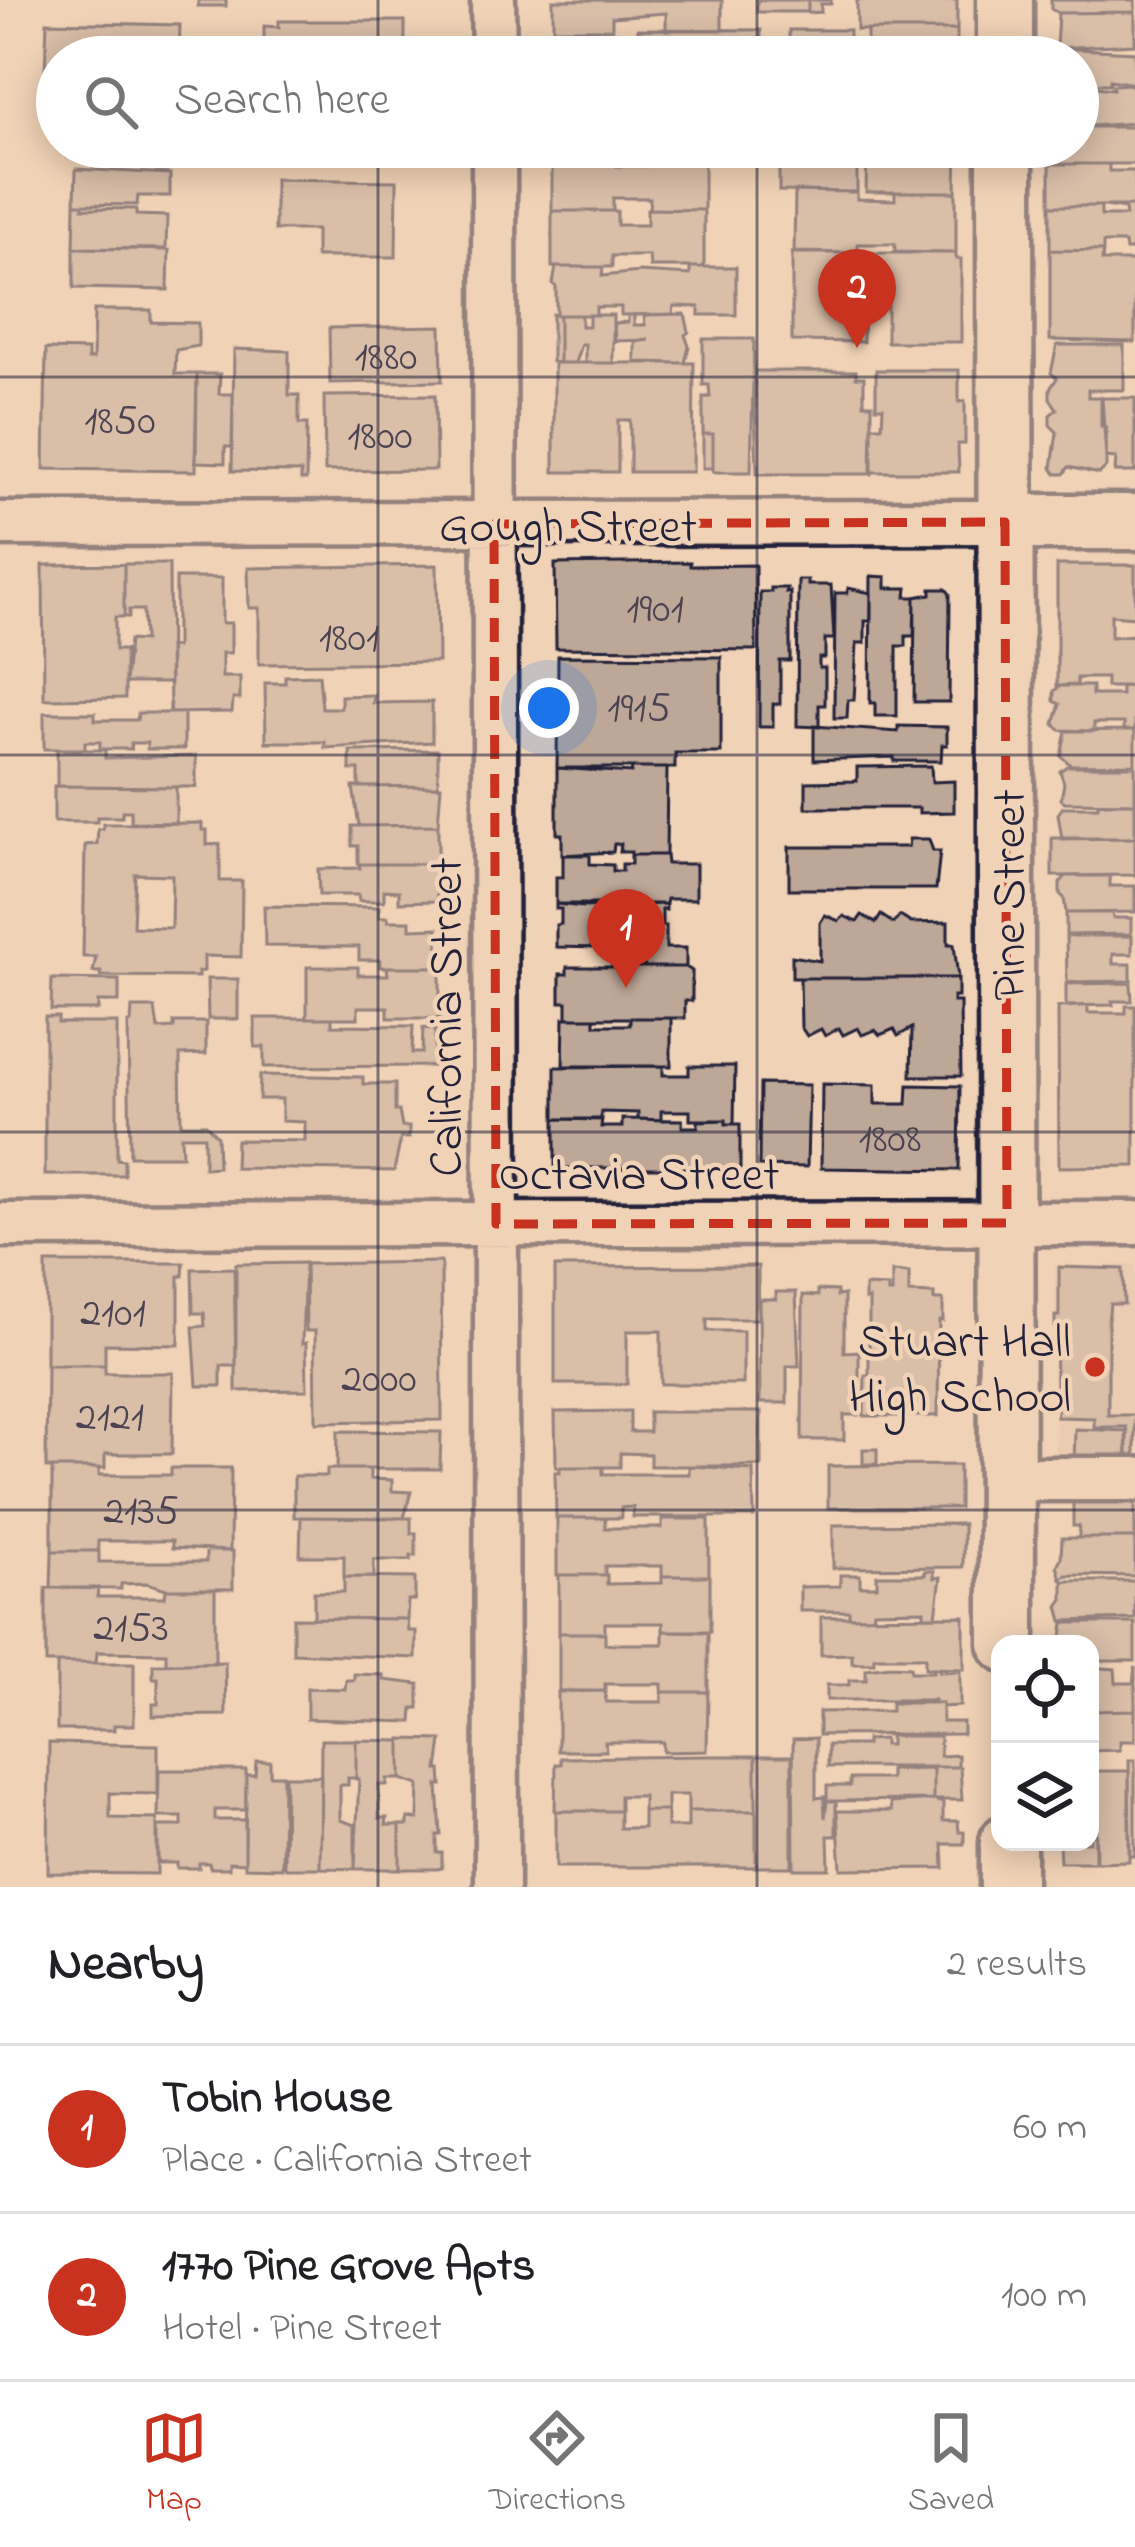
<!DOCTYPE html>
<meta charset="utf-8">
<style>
body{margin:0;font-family:"Indie Flower",sans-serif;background:#f2f2f2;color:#202124}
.controls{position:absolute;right:36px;bottom:36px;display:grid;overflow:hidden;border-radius:24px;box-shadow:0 6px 30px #0003}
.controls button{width:108px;height:108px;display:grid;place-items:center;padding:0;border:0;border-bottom:3px solid #e0e0e0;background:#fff;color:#202124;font:60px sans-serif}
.you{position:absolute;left:549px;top:708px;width:42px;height:42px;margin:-30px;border:9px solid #fff;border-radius:50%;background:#1a73e8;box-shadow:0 0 0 18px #1a73e833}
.badge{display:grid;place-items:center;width:78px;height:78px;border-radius:50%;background:#c8321e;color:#fff;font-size:39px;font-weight:700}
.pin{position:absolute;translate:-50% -99px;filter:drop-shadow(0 3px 6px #0008)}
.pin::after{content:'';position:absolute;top:63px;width:42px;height:36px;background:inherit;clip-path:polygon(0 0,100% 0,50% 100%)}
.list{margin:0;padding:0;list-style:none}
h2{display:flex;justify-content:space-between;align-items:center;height:156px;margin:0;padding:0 48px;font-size:51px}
h2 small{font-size:39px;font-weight:400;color:#757577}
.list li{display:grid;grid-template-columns:78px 1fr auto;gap:36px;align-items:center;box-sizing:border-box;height:168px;padding:0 48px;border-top:3px solid #e0e0e0}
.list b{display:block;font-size:45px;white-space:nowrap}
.list p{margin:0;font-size:39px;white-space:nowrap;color:#757577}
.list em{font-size:39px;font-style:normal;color:#757577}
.icon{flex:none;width:66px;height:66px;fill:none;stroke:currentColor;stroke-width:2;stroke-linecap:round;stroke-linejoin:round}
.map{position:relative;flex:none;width:1135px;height:1887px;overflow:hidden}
.search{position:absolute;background:#fff;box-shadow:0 6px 30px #0003;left:36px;right:36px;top:36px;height:132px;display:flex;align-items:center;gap:30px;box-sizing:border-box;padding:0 42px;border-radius:66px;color:#757577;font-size:45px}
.sheet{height:492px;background:#fff}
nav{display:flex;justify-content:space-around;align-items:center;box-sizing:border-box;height:168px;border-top:3px solid #e0e0e0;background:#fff;font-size:33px;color:#757577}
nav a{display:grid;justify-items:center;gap:6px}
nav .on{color:#c8321e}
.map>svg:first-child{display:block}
.built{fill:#e1c5ad}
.building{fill:#bda797;stroke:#22223b;stroke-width:3;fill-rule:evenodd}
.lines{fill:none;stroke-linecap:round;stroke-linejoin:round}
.minor-casing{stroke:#22223b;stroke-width:51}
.major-casing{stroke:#22223b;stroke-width:63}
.minor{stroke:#f0d2b6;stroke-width:42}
.major{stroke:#f0d2b6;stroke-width:54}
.marked{fill:none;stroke:#c8321e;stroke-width:9;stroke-dasharray:24 15;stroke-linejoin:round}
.grid{fill:none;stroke:#22223b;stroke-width:3;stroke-opacity:0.55}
.poi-dot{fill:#c8321e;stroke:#f0d2b6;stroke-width:4.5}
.labels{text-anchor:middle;stroke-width:9;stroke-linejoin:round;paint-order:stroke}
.number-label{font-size:42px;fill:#494352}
.street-label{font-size:48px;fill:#22223b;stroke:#f0d2b6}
.poi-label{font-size:48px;fill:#22223b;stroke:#f0d2b6;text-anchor:end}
</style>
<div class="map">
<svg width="1135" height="1887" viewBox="0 0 1135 1887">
<rect width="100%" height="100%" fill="#f0d2b6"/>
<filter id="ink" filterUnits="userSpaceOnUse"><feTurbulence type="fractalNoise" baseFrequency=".00833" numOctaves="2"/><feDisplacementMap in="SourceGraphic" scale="24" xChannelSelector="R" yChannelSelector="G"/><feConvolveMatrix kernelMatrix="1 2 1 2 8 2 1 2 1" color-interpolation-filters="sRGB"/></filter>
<g filter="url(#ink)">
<path class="built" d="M 1135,1265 L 1135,1466 L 1056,1465 L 1055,1267 Z"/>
<path class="building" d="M 198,0 L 226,0 L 226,6 L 198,6 Z
M 553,0 L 722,0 L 722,30 L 666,30 L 666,13 L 612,17 L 612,29 L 553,29 Z
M 757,0 L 808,0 L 808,12 L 757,12 Z
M 808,0 L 831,0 L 831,4 L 821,4 L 821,12 L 808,13 Z
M 857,0 L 957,0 L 957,30 L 857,30 Z
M 1051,0 L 1135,0 L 1135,12 L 1058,13 L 1051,9 Z
M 1135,12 L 1135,44 L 1056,48 L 1058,13 Z
M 279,21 L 405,21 L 405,57 L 264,55 L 264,26 L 279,27 Z
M 47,22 L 180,25 L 179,57 L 57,57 L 57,71 L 45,70 Z
M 553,29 L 592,29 L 592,39 L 638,39 L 638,29 L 761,30 L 761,57 L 553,57 Z
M 789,30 L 849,30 L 849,57 L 789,57 Z
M 867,30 L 957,30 L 957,57 L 867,57 Z
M 1056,48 L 1135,52 L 1135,84 L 1110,80 L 1110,84 L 1078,84 L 1078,57 L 1056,57 Z
M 1130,84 L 1135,88 L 1135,123 L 1078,127 L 1078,85 L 1113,89 L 1113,85 Z
M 1078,127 L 1135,127 L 1135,164 L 1050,164 L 1050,147 L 1078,147 Z
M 67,147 L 165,147 L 165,157 L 67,156 Z
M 552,147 L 762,147 L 762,152 L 552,151 Z
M 824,147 L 841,147 L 841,158 L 857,158 L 857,192 L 779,191 L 779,157 L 824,158 Z
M 867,147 L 957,147 L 956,192 L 866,192 Z
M 552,151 L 589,151 L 589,157 L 593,157 L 593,151 L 617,151 L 617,166 L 648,166 L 648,151 L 704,152 L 704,210 L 649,209 L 650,198 L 613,198 L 613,211 L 552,211 Z
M 1050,164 L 1109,164 L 1109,171 L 1135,171 L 1135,206 L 1050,206 Z
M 76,169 L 170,174 L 170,196 L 138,196 L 137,205 L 75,204 Z
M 275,179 L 397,181 L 396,257 L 316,257 L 316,230 L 275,230 Z
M 795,191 L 857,192 L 857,199 L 895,200 L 895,192 L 956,192 L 956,253 L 895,252 L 895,244 L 858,244 L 858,253 L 794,252 Z
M 75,204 L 83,204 L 83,208 L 136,209 L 136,215 L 167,216 L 166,249 L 74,248 Z
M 1050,206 L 1101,206 L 1101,216 L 1126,216 L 1125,209 L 1105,206 L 1135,206 L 1135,250 L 1126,250 L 1125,243 L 1103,243 L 1103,251 L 1050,250 Z
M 647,209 L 704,210 L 704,267 L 650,267 L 649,256 L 612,256 L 612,267 L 552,267 L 552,211 L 617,211 L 617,225 L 647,225 Z
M 74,248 L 169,250 L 168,290 L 74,288 Z
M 1050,250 L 1103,251 L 1102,261 L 1135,261 L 1135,342 L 1050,340 Z
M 792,253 L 956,253 L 956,259 L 961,259 L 961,342 L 887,342 L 887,297 L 864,297 L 863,342 L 792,341 Z
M 556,267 L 603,267 L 602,276 L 639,272 L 690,275 L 690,267 L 736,267 L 736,315 L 699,315 L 699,307 L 674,306 L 673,314 L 621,315 L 621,307 L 596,307 L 596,315 L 556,315 L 556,287 L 553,284 Z
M 94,310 L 151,310 L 151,322 L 198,323 L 198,346 L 176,350 L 175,374 L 197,374 L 196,471 L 44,469 L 46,349 L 88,350 L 88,359 L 93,359 Z
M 552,314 L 559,315 L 559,363 L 552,362 Z
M 685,314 L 689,332 L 685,335 L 689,346 L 685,363 L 635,362 L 635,342 L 649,340 L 615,341 L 614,323 L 628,322 L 628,315 L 634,315 L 634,325 L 645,325 L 644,315 Z
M 559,315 L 581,315 L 581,326 L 589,326 L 589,315 L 613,315 L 613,363 L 585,363 L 585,344 L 581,344 L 575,363 L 559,363 Z
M 441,326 L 442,381 L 330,383 L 329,328 Z
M 703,339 L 754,339 L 751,472 L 713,472 L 713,434 L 703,434 L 703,397 L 710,397 L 709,385 L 703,385 Z
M 1057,345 L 1124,345 L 1124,390 L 1088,390 L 1088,397 L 1101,397 L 1101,427 L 1106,427 L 1106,467 L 1099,474 L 1069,467 L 1064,474 L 1056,474 L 1052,468 L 1057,432 L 1050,425 L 1050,415 L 1057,409 L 1050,398 L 1050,389 L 1057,378 L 1051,373 Z
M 234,349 L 289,351 L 289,395 L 299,395 L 299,424 L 307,424 L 306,480 L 301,480 L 301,472 L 232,471 Z
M 554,363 L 694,363 L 693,472 L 630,472 L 630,420 L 618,420 L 618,472 L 554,472 Z
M 876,370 L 959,370 L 959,402 L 965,401 L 965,444 L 958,444 L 959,472 L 871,472 L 872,426 L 882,426 L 883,407 L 876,407 Z
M 754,371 L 856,371 L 856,377 L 864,377 L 864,404 L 872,404 L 872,474 L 757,474 Z
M 197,374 L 220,374 L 219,394 L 233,394 L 232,447 L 225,447 L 225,463 L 195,462 Z
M 435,395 L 436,470 L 325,471 L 324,396 Z
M 1102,398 L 1135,398 L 1135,472 L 1115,472 L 1116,458 L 1106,457 Z
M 703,434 L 713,434 L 713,468 L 703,468 Z
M 690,562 L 690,566 L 755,565 L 756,650 L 556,648 L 555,564 Z
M 124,564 L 124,617 L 115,617 L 115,650 L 125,650 L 125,698 L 44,699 L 43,565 Z
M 124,564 L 169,564 L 170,683 L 125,683 L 129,640 L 144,641 L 143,610 L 129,610 L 129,617 L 124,617 Z
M 437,565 L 438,662 L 259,664 L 259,608 L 249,608 L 248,568 Z
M 1057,565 L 1135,565 L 1135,617 L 1111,615 L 1111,637 L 1135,635 L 1135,686 L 1106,687 L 1106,678 L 1077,678 L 1077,685 L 1057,686 Z
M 871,576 L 886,577 L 886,588 L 907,588 L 906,597 L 915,597 L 914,636 L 906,636 L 906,646 L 897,646 L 897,716 L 875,716 L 875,703 L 870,703 Z
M 176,578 L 222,578 L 222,623 L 231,623 L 231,653 L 222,653 L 222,677 L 240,677 L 240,699 L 233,699 L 232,712 L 170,713 L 169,647 L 176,647 Z
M 798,580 L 808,580 L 808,585 L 831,585 L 834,639 L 825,639 L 825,658 L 819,658 L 819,668 L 825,668 L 825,705 L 819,705 L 819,727 L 797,726 Z
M 771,588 L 787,588 L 786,593 L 790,592 L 790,661 L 780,661 L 780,704 L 773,704 L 773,727 L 759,727 L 760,592 L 771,592 Z
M 848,588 L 871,593 L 871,621 L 865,621 L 865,643 L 857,643 L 854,700 L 848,700 L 847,718 L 834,718 L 835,593 L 847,593 Z
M 931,589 L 946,589 L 950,594 L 949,702 L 914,702 L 915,597 L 931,594 Z
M 558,656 L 721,657 L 721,753 L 675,753 L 675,768 L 557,768 Z
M 319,675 L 322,708 L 341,708 L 341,696 L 374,695 L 373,703 L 432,702 L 432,742 L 325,748 L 325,742 L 266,742 L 265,683 L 285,683 L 285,676 Z
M 1060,686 L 1092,686 L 1092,695 L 1121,695 L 1121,686 L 1135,686 L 1135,730 L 1124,730 L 1124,723 L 1094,723 L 1094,731 L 1060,730 L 1054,724 L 1060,704 L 1054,701 L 1054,691 Z
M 44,713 L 95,713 L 95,720 L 137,720 L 138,713 L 184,713 L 184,749 L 147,749 L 147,743 L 131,743 L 131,749 L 100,749 L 100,742 L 85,742 L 85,749 L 44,749 Z
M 814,726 L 898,732 L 898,726 L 947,727 L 947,745 L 942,745 L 941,761 L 894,761 L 894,757 L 814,760 Z
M 1124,730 L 1135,730 L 1135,764 L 1071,765 L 1061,756 L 1066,731 Z
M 57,749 L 105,750 L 105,758 L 196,756 L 196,787 L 57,786 Z
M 438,750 L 438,786 L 359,787 L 359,770 L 350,770 L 350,751 Z
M 931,766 L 932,782 L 954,781 L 954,812 L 919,813 L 919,808 L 806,808 L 806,782 L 857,781 L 857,767 Z
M 1067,766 L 1135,766 L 1135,803 L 1065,802 L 1061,799 L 1064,783 L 1060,771 Z
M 557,768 L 631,773 L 632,768 L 667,768 L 666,855 L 631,855 L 631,852 L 620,852 L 621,844 L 614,844 L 613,852 L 562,855 L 562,834 L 557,834 Z
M 54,786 L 176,787 L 176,823 L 131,822 L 131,811 L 122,811 L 122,817 L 97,817 L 97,822 L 54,822 Z
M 441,786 L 438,825 L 359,826 L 353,787 Z
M 1098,803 L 1135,803 L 1135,838 L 1062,839 L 1058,814 L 1063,807 L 1098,807 Z
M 202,823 L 202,830 L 207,830 L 207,845 L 220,844 L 220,881 L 242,881 L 241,957 L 204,956 L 204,971 L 198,972 L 198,977 L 101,976 L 101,972 L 93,972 L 96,957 L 83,957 L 85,845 L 97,844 L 98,829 L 103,829 L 103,824 ZM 135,874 L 172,875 L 171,928 L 133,927 Z
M 438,825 L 438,864 L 358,864 L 358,846 L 352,846 L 352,826 Z
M 1052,838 L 1135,838 L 1135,875 L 1052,876 Z
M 909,839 L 929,839 L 933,851 L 940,851 L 936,889 L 789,889 L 789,847 L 908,847 Z
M 563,855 L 590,855 L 590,864 L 613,865 L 613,871 L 622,871 L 622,864 L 631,864 L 631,855 L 666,855 L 667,864 L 696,864 L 696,899 L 667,899 L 666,904 L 556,904 L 556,877 L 563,877 Z
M 359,864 L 437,864 L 437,901 L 399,902 L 399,891 L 384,890 L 384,901 L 359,901 L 358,895 L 319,895 L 318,869 L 360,868 Z
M 1066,876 L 1110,876 L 1110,886 L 1135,886 L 1135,912 L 1066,913 L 1064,898 L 1060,894 L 1060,883 Z
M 556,904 L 583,907 L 666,904 L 666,910 L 662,909 L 662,926 L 666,926 L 666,948 L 686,948 L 686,967 L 644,967 L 644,949 L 556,947 L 556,925 L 561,924 L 561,909 L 556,909 Z
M 264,906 L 379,907 L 379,917 L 388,917 L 388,921 L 410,921 L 410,929 L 438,928 L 438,967 L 380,967 L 380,960 L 359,960 L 359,947 L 265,946 Z
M 1066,913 L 1112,913 L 1113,918 L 1131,918 L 1131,934 L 1066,935 Z
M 825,915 L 839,921 L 844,916 L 857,922 L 862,915 L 876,923 L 881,915 L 893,923 L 900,916 L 911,923 L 948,922 L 948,944 L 954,944 L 958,978 L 792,978 L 792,956 L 820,961 L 820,923 Z
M 1066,936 L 1132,936 L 1132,954 L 1113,954 L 1113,964 L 1131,964 L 1131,981 L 1067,982 Z
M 307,967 L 358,967 L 358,975 L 388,975 L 387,967 L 440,967 L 440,1018 L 388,1018 L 388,1007 L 358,1007 L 358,1018 L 307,1018 Z
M 567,967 L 686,967 L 692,971 L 692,1001 L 685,1001 L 685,1018 L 567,1018 L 567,1002 L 560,1002 L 560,974 L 567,974 Z
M 800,978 L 958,978 L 958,997 L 953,997 L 953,1002 L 960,1002 L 961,1076 L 911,1076 L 912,1028 L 898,1036 L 894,1029 L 880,1035 L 875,1030 L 862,1035 L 858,1028 L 843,1035 L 839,1028 L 825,1036 L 821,1029 L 807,1036 L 801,1027 Z
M 52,979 L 119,980 L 119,1002 L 98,1002 L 98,1010 L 51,1010 Z
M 207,979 L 238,979 L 238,1019 L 208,1019 Z
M 1131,983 L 1132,1001 L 1112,1001 L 1113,1005 L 1066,1006 L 1066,984 Z
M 1088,1006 L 1088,1013 L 1126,1013 L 1126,1006 L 1135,1006 L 1135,1166 L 1059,1167 L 1058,1007 Z
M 132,1008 L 155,1008 L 158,1029 L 174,1028 L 174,1022 L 206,1022 L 206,1054 L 180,1055 L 181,1124 L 206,1124 L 217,1136 L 218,1167 L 204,1168 L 204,1136 L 181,1136 L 182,1156 L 130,1156 L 128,1023 L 131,1022 Z
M 45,1017 L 58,1017 L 58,1023 L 117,1023 L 117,1159 L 124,1160 L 124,1175 L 45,1175 Z
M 255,1018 L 332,1018 L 332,1025 L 413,1026 L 412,1053 L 422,1053 L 423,1028 L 435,1029 L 435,1066 L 264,1067 L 264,1047 L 255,1047 Z
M 564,1018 L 595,1018 L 595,1025 L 630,1025 L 630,1018 L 671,1018 L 671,1066 L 563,1066 Z
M 663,1066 L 663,1075 L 689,1075 L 689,1066 L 735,1066 L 734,1124 L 726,1124 L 726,1120 L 690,1120 L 690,1111 L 661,1111 L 661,1120 L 638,1119 L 638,1113 L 601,1112 L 601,1120 L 555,1119 L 555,1067 Z
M 260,1075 L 363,1077 L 363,1084 L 395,1084 L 395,1111 L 399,1111 L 402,1127 L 409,1127 L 409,1138 L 401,1138 L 394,1171 L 235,1168 L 236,1140 L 305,1141 L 305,1122 L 282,1121 L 282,1099 L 259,1099 Z
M 760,1084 L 809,1085 L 807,1167 L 759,1166 Z
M 822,1084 L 875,1085 L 875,1104 L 907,1104 L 908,1085 L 960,1086 L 959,1170 L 821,1168 Z
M 555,1119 L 602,1119 L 601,1127 L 622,1127 L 622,1119 L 682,1120 L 682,1127 L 698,1127 L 698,1121 L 726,1120 L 726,1124 L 740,1124 L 740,1168 L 555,1168 Z
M 441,1262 L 442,1420 L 316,1422 L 315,1331 L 306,1331 L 305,1264 Z
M 184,1263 L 183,1276 L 179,1276 L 179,1345 L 105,1344 L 105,1365 L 46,1365 L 46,1263 Z
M 305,1263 L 302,1344 L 306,1343 L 307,1390 L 236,1391 L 236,1264 Z
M 758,1266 L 758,1319 L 707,1319 L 707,1331 L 743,1331 L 743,1384 L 661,1384 L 661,1331 L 627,1331 L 627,1384 L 555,1384 L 555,1267 Z
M 1059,1267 L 1123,1269 L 1124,1304 L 1110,1304 L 1108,1322 L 1108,1415 L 1135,1415 L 1135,1464 L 1127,1464 L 1126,1427 L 1094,1427 L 1094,1418 L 1056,1417 L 1059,1399 L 1056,1399 L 1055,1316 L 1059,1316 Z
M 234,1268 L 236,1366 L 221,1366 L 221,1386 L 197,1386 L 193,1327 L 205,1326 L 204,1313 L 193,1313 L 192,1269 Z
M 892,1272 L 909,1273 L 909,1293 L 934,1294 L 934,1300 L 943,1300 L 943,1321 L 939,1321 L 938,1416 L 864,1416 L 865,1375 L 869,1375 L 869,1299 L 865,1300 L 865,1286 L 888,1287 L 888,1293 L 892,1293 Z
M 818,1290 L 837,1291 L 837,1296 L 844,1295 L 844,1352 L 859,1351 L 859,1415 L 844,1415 L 844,1440 L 802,1440 L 803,1295 L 818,1296 Z
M 776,1292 L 796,1292 L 799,1366 L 787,1366 L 787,1403 L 760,1403 L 759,1299 L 776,1299 Z
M 47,1365 L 105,1365 L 105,1373 L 173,1373 L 172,1454 L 105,1454 L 105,1468 L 46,1468 Z
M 630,1411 L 630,1432 L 649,1432 L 649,1412 L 761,1412 L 761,1466 L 650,1466 L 650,1454 L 620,1453 L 620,1467 L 556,1467 L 555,1412 Z
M 1075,1429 L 1127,1431 L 1127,1464 L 1074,1464 Z
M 338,1431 L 441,1432 L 440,1469 L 337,1469 Z
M 863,1449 L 877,1449 L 877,1464 L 863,1464 Z
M 959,1465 L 959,1508 L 828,1508 L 828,1466 Z
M 689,1466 L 753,1470 L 754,1517 L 633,1517 L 633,1507 L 621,1508 L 621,1518 L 556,1518 L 555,1472 L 560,1472 L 560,1467 L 603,1467 L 603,1474 L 689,1474 Z
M 52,1468 L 99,1468 L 99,1475 L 171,1475 L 171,1468 L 231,1468 L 230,1551 L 172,1548 L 172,1541 L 98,1541 L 98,1551 L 52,1551 Z
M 327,1469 L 370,1469 L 370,1479 L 392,1480 L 392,1491 L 411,1492 L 404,1518 L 294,1517 L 294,1476 L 327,1476 Z
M 1135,1482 L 1135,1538 L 1079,1538 L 1079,1526 L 1073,1526 L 1073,1501 Z
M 301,1517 L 411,1518 L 411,1533 L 416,1533 L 416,1556 L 411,1556 L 411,1560 L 374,1560 L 374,1577 L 344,1577 L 344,1556 L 300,1556 Z
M 557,1518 L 605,1518 L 605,1528 L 662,1528 L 662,1519 L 709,1519 L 709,1576 L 662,1576 L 662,1566 L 605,1566 L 605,1575 L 557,1575 Z
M 963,1524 L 963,1567 L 833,1568 L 833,1525 Z
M 1062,1538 L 1135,1538 L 1135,1576 L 1066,1575 L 1061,1579 L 1057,1566 L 1061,1558 Z
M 52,1551 L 99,1551 L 99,1562 L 206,1562 L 206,1551 L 233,1551 L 233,1589 L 166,1589 L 147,1583 L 121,1584 L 121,1589 L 51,1588 Z
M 925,1571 L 934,1571 L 934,1578 L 941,1577 L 936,1616 L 924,1616 L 924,1610 L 874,1611 L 873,1617 L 849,1617 L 849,1611 L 800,1611 L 800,1587 L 840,1586 L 840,1575 L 860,1575 L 860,1586 L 877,1586 L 877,1575 L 925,1575 Z
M 559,1575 L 607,1575 L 607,1584 L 662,1583 L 662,1576 L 710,1576 L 710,1631 L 663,1631 L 663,1623 L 605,1623 L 605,1633 L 559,1633 Z
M 344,1577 L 415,1578 L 415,1600 L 408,1600 L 407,1619 L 314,1618 L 314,1592 L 344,1592 Z
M 1063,1581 L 1135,1581 L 1135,1619 L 1062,1621 L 1058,1606 L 1063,1599 Z
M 46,1588 L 98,1588 L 97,1597 L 165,1597 L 166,1589 L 215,1589 L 215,1663 L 166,1663 L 166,1653 L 97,1652 L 96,1663 L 46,1663 Z
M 964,1616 L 964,1669 L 925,1668 L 925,1657 L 874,1657 L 874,1663 L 852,1663 L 852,1654 L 821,1655 L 821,1617 Z
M 293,1618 L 407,1619 L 408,1631 L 416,1631 L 416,1658 L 293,1653 Z
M 1064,1623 L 1135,1623 L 1135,1661 L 1090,1661 L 1090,1644 L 1061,1644 Z
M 663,1631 L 708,1632 L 708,1692 L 662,1692 L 662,1684 L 605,1684 L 605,1691 L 559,1691 L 559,1633 L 605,1633 L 605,1644 L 663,1644 Z
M 225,1662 L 226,1715 L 153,1716 L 153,1704 L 158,1704 L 158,1678 L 153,1678 L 153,1664 Z
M 57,1663 L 134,1663 L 134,1725 L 114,1725 L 114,1730 L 57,1730 Z
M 890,1666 L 910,1667 L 911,1672 L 933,1672 L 933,1668 L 939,1668 L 939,1672 L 960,1671 L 960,1706 L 942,1707 L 942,1703 L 934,1703 L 934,1700 L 827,1700 L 827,1685 L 849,1685 L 849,1680 L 866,1680 L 866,1669 Z
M 1090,1667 L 1115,1669 L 1116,1683 L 1133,1683 L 1135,1667 L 1135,1710 L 1090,1711 Z
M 354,1674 L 384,1675 L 384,1680 L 419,1684 L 419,1708 L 413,1708 L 412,1722 L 307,1719 L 307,1688 L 345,1689 L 346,1680 L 354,1680 Z
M 605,1691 L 606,1702 L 662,1702 L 662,1692 L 708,1692 L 707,1751 L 663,1752 L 663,1742 L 605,1742 L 606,1751 L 558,1751 L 558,1692 Z
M 891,1703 L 942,1703 L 942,1722 L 963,1722 L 963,1734 L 819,1735 L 819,1712 L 891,1711 Z
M 1135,1710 L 1135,1741 L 1120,1741 L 1120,1750 L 1090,1751 L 1090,1711 Z
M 890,1736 L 940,1736 L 940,1756 L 958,1755 L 958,1767 L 828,1767 L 828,1745 L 866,1745 L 866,1740 L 884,1739 L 884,1745 L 890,1745 Z
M 816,1738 L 816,1798 L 824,1797 L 825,1818 L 827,1801 L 836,1801 L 836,1836 L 828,1836 L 829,1869 L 794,1869 L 793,1739 Z
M 401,1739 L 442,1740 L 438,1770 L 441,1770 L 442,1785 L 438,1785 L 441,1835 L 437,1835 L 437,1853 L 442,1853 L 442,1868 L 437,1869 L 400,1869 L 400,1825 L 408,1825 L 408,1818 L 418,1819 L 419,1785 L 401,1779 Z
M 321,1740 L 356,1740 L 356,1778 L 348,1778 L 348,1785 L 340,1785 L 340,1820 L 355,1825 L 355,1869 L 320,1868 Z
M 356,1740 L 401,1741 L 401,1779 L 387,1779 L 387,1785 L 379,1785 L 379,1818 L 387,1818 L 386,1825 L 400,1825 L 400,1869 L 355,1869 L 359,1779 L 356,1779 Z
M 49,1743 L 158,1745 L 158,1794 L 110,1793 L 110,1818 L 157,1819 L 157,1874 L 48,1873 Z
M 705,1756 L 756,1756 L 756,1811 L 688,1811 L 688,1795 L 667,1795 L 667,1811 L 643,1811 L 643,1796 L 620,1796 L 620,1811 L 555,1811 L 556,1764 L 561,1764 L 561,1758 Z
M 756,1756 L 792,1756 L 792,1867 L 756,1867 Z
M 1129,1760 L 1135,1760 L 1135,1856 L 1130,1856 Z
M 256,1761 L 270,1761 L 270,1775 L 283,1775 L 282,1868 L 245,1867 L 246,1775 L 255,1775 Z
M 933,1767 L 960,1767 L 962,1800 L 933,1800 Z
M 933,1769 L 933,1800 L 827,1801 L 827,1786 L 850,1786 L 850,1779 L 890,1779 L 890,1770 Z
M 159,1770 L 246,1770 L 246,1810 L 215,1810 L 215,1820 L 245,1820 L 245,1863 L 229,1862 L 229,1868 L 210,1868 L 209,1863 L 199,1863 L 199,1868 L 177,1868 L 177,1863 L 158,1863 L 158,1826 L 182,1826 L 182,1817 L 158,1817 Z
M 1090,1771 L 1094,1771 L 1095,1862 L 1060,1862 L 1059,1842 L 1090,1842 Z
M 1095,1771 L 1129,1771 L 1129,1861 L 1096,1862 Z
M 285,1776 L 321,1776 L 320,1868 L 286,1868 L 284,1864 Z
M 934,1800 L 943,1803 L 943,1821 L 958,1821 L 959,1832 L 964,1832 L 964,1844 L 943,1844 L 944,1868 L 841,1869 L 837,1811 L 891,1811 L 890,1803 Z
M 556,1811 L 620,1811 L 620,1828 L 643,1828 L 643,1811 L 667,1811 L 667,1827 L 688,1827 L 688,1811 L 756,1811 L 756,1867 L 556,1867 Z"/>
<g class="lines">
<g class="minor-casing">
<path id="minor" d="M 493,0 L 494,57
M 494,147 L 497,1887
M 0,524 L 1005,522
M 0,1225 L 1135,1223
M 1007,1479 L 1135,1479"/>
</g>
<g class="major-casing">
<path id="major" d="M 1005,0 L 1005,57
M 1005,147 L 1007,1644
M 1005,522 L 1135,522
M 1008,1842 L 1008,1887"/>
</g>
<use href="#minor" class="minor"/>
<use href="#major" class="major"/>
</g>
</g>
<path d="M0 0H1135V1887H0ZM 1005,522 L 1007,1223 L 496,1224 L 494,524 Z" fill="#f0d2b6" fill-opacity=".55" fill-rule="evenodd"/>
<path class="marked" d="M 1005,522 L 1007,1223 L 496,1224 L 494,524 Z"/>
<path class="grid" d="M 378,0 L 378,57M 757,0 L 757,57M 378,147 L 378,1887M 757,147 L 757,1887M 0,377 L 1135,377M 0,755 L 1135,755M 0,1132 L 1135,1132M 0,1510 L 1135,1510"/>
<circle class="poi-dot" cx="1095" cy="1367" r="12"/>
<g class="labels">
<g class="number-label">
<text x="386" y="369">1880</text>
<text x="120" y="433">1850</text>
<text x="380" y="448">1800</text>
<text x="655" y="621">1901</text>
<text x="349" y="650">1801</text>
<text x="639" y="720">1915</text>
<text x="890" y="1151">1808</text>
<text x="113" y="1325">2101</text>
<text x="379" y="1391">2000</text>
<text x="110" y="1429">2121</text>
<text x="141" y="1523">2135</text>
<text x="131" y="1640">2153</text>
</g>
<g class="street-label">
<text x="568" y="541">Gough Street</text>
<text transform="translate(1007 895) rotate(-90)" y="17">Pine Street</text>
<text transform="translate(444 1017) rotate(-90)" y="17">California Street</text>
<text x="639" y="1189">Octavia Street</text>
</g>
<g class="poi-label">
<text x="1071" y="1356">Stuart Hall<tspan x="1071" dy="55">High School</tspan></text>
</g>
</g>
</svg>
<div class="controls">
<button><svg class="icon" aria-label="locate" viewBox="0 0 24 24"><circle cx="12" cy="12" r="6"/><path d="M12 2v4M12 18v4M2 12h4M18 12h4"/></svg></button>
<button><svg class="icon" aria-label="layers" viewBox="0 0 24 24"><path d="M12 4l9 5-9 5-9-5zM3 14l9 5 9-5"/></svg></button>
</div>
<div class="you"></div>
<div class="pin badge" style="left:626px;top:988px">1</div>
<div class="pin badge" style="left:857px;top:348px">2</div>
<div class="search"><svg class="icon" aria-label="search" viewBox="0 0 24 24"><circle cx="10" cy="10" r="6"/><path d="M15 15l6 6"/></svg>Search here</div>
</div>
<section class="sheet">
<h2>Nearby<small>2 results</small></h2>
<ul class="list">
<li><span class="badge">1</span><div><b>Tobin House</b><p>Place · California Street</p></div><em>60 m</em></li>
<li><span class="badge">2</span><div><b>1770 Pine Grove Apts</b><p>Hotel · Pine Street</p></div><em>100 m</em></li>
</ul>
</section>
<nav>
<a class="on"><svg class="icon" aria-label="map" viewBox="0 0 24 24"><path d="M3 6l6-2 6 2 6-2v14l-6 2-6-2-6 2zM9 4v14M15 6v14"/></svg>Map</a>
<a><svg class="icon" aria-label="directions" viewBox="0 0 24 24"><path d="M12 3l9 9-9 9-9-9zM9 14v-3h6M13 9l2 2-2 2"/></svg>Directions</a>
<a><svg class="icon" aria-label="saved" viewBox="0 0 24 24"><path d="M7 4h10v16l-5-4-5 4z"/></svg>Saved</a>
</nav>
